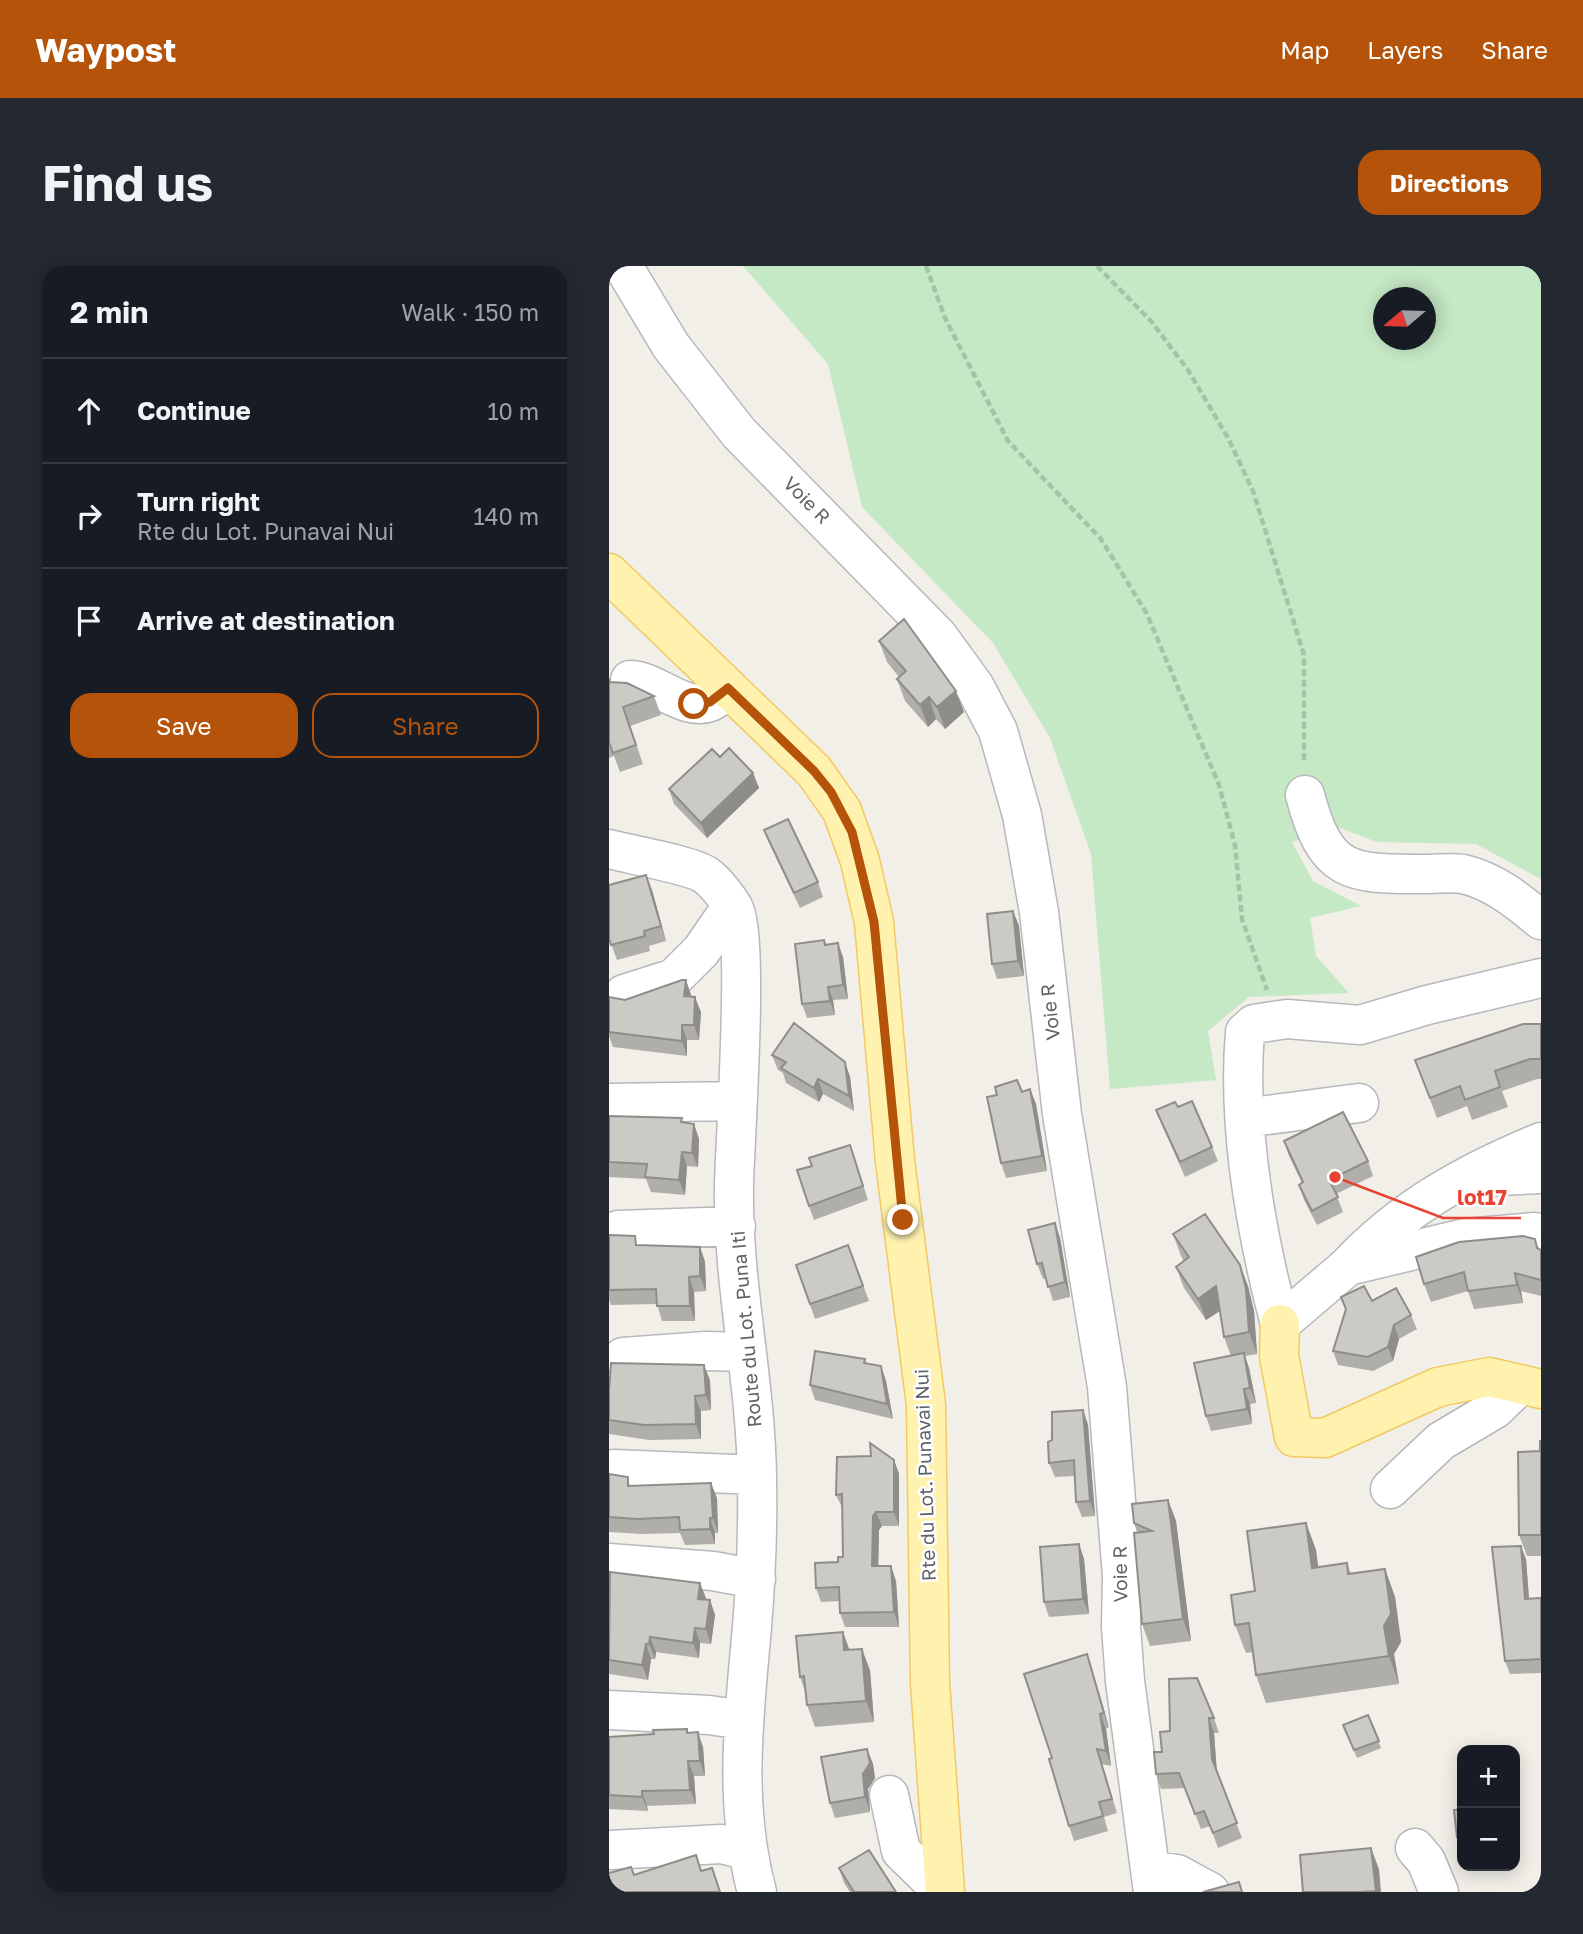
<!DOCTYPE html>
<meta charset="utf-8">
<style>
body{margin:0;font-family:"Golos Text",sans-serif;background:#242831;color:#f1f3f6}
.controls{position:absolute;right:21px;bottom:21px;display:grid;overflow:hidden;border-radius:14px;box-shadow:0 4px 18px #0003}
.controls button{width:63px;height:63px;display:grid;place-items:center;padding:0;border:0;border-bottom:2px solid #363941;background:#171b24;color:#f1f3f6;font:35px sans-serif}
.compass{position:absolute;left:764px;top:21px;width:63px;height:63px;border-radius:50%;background:#171b24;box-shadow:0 4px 18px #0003;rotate:251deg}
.stop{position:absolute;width:21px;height:21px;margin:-16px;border:5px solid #b45309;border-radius:50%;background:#fff}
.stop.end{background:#b45309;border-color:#fff;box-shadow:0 2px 7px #0008}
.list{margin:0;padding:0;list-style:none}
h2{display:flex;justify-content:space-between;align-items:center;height:91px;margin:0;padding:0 28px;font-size:30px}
h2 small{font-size:23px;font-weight:400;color:#9ea1a6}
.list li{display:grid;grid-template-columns:46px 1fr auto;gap:21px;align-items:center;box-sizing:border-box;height:105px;padding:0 28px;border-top:2px solid #363941}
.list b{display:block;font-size:26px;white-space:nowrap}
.list p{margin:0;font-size:23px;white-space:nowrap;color:#9ea1a6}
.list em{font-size:23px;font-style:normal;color:#9ea1a6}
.actions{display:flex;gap:14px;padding:21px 28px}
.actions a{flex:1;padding:16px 0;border:2px solid #b45309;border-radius:21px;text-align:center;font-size:24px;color:#b45309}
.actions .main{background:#b45309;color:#fff}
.icon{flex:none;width:38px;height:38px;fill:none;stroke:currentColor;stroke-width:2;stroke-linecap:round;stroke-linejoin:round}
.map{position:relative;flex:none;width:932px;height:1626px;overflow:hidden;border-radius:21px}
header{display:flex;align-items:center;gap:42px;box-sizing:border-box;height:98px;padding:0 35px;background:#b45309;color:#fff}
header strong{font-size:33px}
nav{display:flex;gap:38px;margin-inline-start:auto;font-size:24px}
.intro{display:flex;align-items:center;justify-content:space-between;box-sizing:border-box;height:168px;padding:0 42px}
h1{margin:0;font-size:49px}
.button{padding:18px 32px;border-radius:21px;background:#b45309;color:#fff;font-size:24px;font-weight:700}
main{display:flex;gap:42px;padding:0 42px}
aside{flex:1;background:#171b24;border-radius:21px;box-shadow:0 4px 18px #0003}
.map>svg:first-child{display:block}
.green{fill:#c5e8c5;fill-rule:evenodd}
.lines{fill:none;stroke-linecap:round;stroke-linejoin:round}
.minor-casing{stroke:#b5b8bc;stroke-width:41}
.major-casing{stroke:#f2c960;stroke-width:41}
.path{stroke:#9cc7a9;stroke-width:4.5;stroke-dasharray:7 3.5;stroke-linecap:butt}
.minor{stroke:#fff;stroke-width:38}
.major{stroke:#fff2af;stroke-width:38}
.wall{fill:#afaea9}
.shaded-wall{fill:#8f8d8a}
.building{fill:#cccac5;stroke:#8f8d8a;stroke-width:2}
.route{stroke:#b45309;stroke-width:9}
.labels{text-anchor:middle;stroke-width:5;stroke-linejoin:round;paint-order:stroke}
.street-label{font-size:19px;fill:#5f6368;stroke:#fff}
.leader{fill:none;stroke:#ea4335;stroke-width:2.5}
.callout-dot{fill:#ea4335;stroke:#fff;stroke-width:2.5}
.callout-label{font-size:21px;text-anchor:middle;font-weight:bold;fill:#ea4335;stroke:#fff;stroke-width:5;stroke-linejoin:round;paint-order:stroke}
</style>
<header>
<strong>Waypost</strong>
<nav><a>Map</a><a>Layers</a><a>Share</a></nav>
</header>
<div class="intro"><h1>Find us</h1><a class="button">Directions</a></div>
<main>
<aside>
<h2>2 min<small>Walk · 150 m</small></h2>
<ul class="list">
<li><svg class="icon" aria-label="ahead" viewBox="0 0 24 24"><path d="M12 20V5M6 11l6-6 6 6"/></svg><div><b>Continue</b></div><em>10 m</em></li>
<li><svg class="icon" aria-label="right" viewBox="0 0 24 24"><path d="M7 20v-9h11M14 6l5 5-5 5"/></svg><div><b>Turn right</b><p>Rte du Lot. Punavai Nui</p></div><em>140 m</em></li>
<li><svg class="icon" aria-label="arrive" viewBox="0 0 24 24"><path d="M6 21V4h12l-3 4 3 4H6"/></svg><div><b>Arrive at destination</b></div></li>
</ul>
<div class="actions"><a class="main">Save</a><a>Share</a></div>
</aside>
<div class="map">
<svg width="932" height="1626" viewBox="0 0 932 1626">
<rect width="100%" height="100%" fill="#f1efe8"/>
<path class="green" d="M 134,0 L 932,0 L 932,613 L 867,578 L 768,576 L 731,562 L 683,576 L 704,615 L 752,640 L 701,652 L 707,690 L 740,727 L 640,731 L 599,765 L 607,814 L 501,823 L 482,588 L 441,472 L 384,377 L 253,241 L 219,98 ZM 774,32 L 816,32 L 816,74 L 774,74 Z"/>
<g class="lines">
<g class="minor-casing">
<path id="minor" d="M 14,0 L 62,80 L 130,167 L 329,370 L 366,421 L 389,465 L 413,549 L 430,646 L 453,848 L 498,1121 L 513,1310 L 512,1361 L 516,1415 L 544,1626
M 21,414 C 46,414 75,446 101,436 C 107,434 114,426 119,422
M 696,529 C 717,609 741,608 817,608 C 829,608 843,606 854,608 C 885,615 909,635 932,654
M 0,583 C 19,588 86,600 98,610 C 107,617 118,631 124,641 C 141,666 126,874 125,918 C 123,1017 147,1114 148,1213 C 149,1263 147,1311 143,1361 C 135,1451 124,1537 148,1626
M 932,712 L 818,739 L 751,759 L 678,753 L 645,758 L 636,766 C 628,860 647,967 671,1058 L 739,1000 L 856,972 L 926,966 L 932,970
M 15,728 L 65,712 L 92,685 L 123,640
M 0,837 L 127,835
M 636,852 L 750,837
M 871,911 L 932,908
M 9,964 L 127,960
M 739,1000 C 793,942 859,906 932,876
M 14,1091 L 97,1085 L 137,1086
M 5,1203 L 148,1209
M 781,1223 L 832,1175 L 886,1143 L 911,1119
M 0,1297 L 104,1305 L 147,1313
M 0,1444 L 100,1449 L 134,1454
M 280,1529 L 292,1585 L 334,1626
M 806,1582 L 817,1595 L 830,1626
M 0,1584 L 112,1578 L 138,1584
M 541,1604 L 568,1608 L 601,1626"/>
</g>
<g class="major-casing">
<path id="major" d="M 0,307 L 205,505 L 233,545 L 251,595 L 265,656 L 286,895 L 317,1139 L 321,1417 L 336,1626
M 671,1058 L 670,1090 L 685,1171 L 716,1172 L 829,1121 L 880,1111 L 932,1123"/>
</g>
<path class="path" d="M 317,0 L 336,52 L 399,175 L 492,273 L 538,348 L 610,519 L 626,579 L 633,653 L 658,724
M 488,0 L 542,55 L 579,104 L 619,172 L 644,225 L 695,389 L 695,497"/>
<use href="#minor" class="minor"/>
<use href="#major" class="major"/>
</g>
<path class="wall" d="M 270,375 L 355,446 L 336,463 L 327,453 L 319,461 L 296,435 L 288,413 L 290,411 L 278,396 Z
M 0,413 L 1,416 L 45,430 L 52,449 L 21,460 L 34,498 L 11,506 L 5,490 L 0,492 Z
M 111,491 L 144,507 L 150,522 L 98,572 L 65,538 L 60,523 Z
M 155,564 L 209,616 L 214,631 L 191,642 L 161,579 Z
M 43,624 L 57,675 L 40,680 L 41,685 L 8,694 L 0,672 Z
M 404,645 L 410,660 L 415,710 L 388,713 L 383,698 Z
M 217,679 L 234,691 L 239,733 L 224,734 L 226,749 L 198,752 L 193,738 Z
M 77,714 L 82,730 L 92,746 L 90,774 L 78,774 L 78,790 L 4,781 L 0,770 L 0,731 L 16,734 Z
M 932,758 L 932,813 L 928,813 L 893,825 L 899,841 L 863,854 L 858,840 L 828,852 L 806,794 Z
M 163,789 L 236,796 L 241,811 L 245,845 L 214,828 L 210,836 L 177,817 L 174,807 L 169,804 Z
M 421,823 L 427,838 L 438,905 L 397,912 L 392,897 Z
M 569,841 L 603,881 L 609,895 L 576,911 L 553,859 L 547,844 Z
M 0,850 L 85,858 L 90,873 L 89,901 L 78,900 L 76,929 L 42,926 L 37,913 L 0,911 Z
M 675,875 L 759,895 L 764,910 L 727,928 L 734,946 L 708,959 L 695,934 L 690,919 L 693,917 L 680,890 Z
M 241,879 L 259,934 L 205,954 L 200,940 L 203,900 Z
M 446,957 L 451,972 L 461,1031 L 444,1035 L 437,1012 L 434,1013 L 428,998 Z
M 564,968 L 639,1020 L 645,1045 L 648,1088 L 636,1090 L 640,1102 L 647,1137 L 641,1138 L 643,1158 L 602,1165 L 597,1150 L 622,1090 L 615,1071 L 611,1045 L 597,1054 L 575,1022 L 567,1001 L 575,995 L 572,990 Z
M 0,969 L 30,980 L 91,981 L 96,996 L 97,1025 L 85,1026 L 86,1055 L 53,1055 L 48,1038 L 2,1039 L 0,1034 Z
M 926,973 L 930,983 L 932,984 L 932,1030 L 912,1025 L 914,1037 L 865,1043 L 859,1025 L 822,1036 L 815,1018 Z
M 239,979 L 260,1035 L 206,1053 L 187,999 Z
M 732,1031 L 763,1035 L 802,1049 L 808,1063 L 790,1073 L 784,1095 L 764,1105 L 729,1099 L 724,1085 L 737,1045 Z
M 256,1093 L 257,1098 L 272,1100 L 277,1115 L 284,1153 L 206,1134 L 201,1119 Z
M 101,1114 L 102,1144 L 92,1145 L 92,1173 L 40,1174 L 0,1168 L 0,1126 Z
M 474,1144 L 479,1159 L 486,1250 L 473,1251 L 467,1236 L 466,1210 L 446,1211 L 440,1197 L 443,1174 Z
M 932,1175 L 932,1290 L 918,1290 L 910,1269 L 931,1185 Z
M 285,1194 L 290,1208 L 290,1260 L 273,1260 L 270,1264 L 269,1300 L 287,1315 L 290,1361 L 236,1361 L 231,1347 L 231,1335 L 212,1336 L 207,1322 L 234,1291 L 234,1243 L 227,1229 Z
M 0,1208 L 22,1219 L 108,1232 L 109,1267 L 106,1267 L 106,1278 L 76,1279 L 71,1267 L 33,1268 L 0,1266 Z
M 559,1234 L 567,1255 L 582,1375 L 541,1380 L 533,1358 L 528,1266 L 525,1257 Z
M 697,1257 L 707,1284 L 709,1301 L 738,1297 L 742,1308 L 776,1303 L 786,1331 L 792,1376 L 785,1388 L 790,1418 L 657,1437 L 647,1409 L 644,1386 L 637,1387 L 626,1359 L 646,1325 Z
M 470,1278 L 475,1293 L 480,1348 L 440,1351 L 435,1336 Z
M 917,1293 L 920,1333 L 932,1332 L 932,1407 L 901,1408 L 896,1395 Z
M 0,1312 L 97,1332 L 96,1334 L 101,1334 L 106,1349 L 102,1378 L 91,1377 L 90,1392 L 47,1386 L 46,1393 L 42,1393 L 39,1414 L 0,1408 Z
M 478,1388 L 500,1461 L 497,1463 L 502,1500 L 493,1498 L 508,1547 L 495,1551 L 499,1565 L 465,1575 L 460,1560 L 443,1492 Z
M 261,1404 L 265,1456 L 206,1461 L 198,1439 L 197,1428 L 191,1411 Z
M 560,1413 L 605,1452 L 610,1467 L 605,1467 L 608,1507 L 633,1572 L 609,1582 L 601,1560 L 592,1563 L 576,1522 L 552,1523 L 547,1508 L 561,1465 Z
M 759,1449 L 772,1482 L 748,1492 L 734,1459 Z
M 78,1463 L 79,1467 L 94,1481 L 96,1510 L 85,1510 L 87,1538 L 38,1540 L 39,1545 L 0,1543 L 0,1471 L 45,1468 Z
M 258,1483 L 264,1498 L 266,1512 L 259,1523 L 261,1546 L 226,1552 L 221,1537 Z
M 853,1543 L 853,1583 L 848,1571 Z
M 230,1602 L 287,1626 L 241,1626 L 235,1617 Z"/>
<path class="shaded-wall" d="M 347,425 L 355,446 L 336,463 L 328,441 Z
M 320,431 L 327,453 L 319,461 L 311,439 Z
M 144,507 L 150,522 L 98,572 L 92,557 Z
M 37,609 L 43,624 L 57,675 L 52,660 Z
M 404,645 L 410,660 L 415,710 L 409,695 Z
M 229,677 L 234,691 L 239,733 L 234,719 Z
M 77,714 L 82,729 L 81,745 L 75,730 Z
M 219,721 L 224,734 L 226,749 L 221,735 Z
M 86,731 L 92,746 L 90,774 L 85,759 Z
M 73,759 L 78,774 L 78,790 L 73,775 Z
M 236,796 L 241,811 L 245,845 L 240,830 Z
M 209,813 L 214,828 L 210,836 L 205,822 Z
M 421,823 L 427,838 L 438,905 L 433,890 Z
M 85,858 L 90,873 L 89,901 L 83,887 Z
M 73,886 L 78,900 L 76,929 L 70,914 Z
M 446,957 L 451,972 L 461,1031 L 456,1016 Z
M 91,981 L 96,996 L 97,1025 L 91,1010 Z
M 631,999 L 639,1020 L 645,1045 L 648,1088 L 640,1066 Z
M 906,1007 L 912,1025 L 914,1037 L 908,1019 Z
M 80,1011 L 85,1026 L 86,1055 L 81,1040 Z
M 607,1020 L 615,1042 L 597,1054 L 589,1033 Z
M 785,1059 L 790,1073 L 784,1095 L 779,1081 Z
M 635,1087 L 640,1102 L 647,1137 L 641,1122 Z
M 95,1099 L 101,1114 L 102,1144 L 97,1129 Z
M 272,1100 L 277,1115 L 284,1153 L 278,1138 Z
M 635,1123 L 641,1138 L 643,1158 L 638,1143 Z
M 86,1130 L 92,1145 L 92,1173 L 87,1158 Z
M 474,1144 L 479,1159 L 486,1250 L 481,1235 Z
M 285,1194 L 290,1208 L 290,1260 L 285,1246 Z
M 102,1217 L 108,1232 L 109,1267 L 104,1252 Z
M 559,1234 L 567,1255 L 582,1375 L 574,1353 Z
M 267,1246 L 273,1260 L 270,1264 L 269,1315 L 263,1300 L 264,1250 Z
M 101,1252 L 106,1267 L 106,1278 L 101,1263 Z
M 697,1257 L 707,1284 L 713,1329 L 703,1302 Z
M 470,1278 L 475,1293 L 480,1348 L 474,1333 Z
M 912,1280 L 917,1293 L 921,1347 L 916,1333 Z
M 282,1300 L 287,1315 L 290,1361 L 285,1346 Z
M 776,1303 L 786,1331 L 792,1376 L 785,1388 L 790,1418 L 780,1390 L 775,1360 Z
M 91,1317 L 97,1332 L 95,1348 L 89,1333 Z
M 101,1334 L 106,1349 L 102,1378 L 97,1363 Z
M 86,1362 L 91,1377 L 90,1392 L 84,1377 Z
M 234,1366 L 242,1388 L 235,1384 Z
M 41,1371 L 47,1386 L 46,1393 L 40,1378 Z
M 37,1378 L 42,1393 L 39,1414 L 33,1399 Z
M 253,1383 L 261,1404 L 265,1456 L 257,1435 Z
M 478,1388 L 483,1403 L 500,1461 L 495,1447 Z
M 491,1448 L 497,1463 L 502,1500 L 497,1485 Z
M 600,1452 L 605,1467 L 608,1508 L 603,1493 Z
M 89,1466 L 94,1481 L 96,1510 L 91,1495 Z
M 258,1483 L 264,1498 L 266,1512 L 259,1523 L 261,1546 L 256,1531 L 254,1508 Z
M 79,1495 L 85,1510 L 87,1538 L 81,1524 Z
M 33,1525 L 38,1540 L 39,1545 L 33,1531 Z
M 762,1582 L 770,1603 L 772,1626 L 768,1626 L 767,1625 Z"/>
<path class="building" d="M 295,353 L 347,425 L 328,441 L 320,431 L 311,439 L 288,413 L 297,405 L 270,375 Z
M 0,413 L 1,416 L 18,417 L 45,430 L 14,441 L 27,479 L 4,487 L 0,476 Z
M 120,482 L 144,507 L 92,557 L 60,523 L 103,483 L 111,491 Z
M 179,553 L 209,616 L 185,627 L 155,564 Z
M 37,609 L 52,660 L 35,665 L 36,670 L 2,679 L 0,672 L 0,619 Z
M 404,645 L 409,695 L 383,698 L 378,648 Z
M 215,674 L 216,679 L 229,677 L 234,719 L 219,721 L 221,735 L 193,738 L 186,678 Z
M 73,714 L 77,714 L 75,730 L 86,731 L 85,759 L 73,759 L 73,775 L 0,766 L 0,731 L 16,734 Z
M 185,757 L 236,796 L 240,830 L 209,813 L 205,822 L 172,802 L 177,796 L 163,789 Z
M 914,758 L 932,758 L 932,793 L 921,793 L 886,805 L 891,821 L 856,834 L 851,820 L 821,832 L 806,794 Z
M 408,814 L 413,826 L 421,823 L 433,890 L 392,897 L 378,831 L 388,829 L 386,821 Z
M 583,835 L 603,881 L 571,896 L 547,844 L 566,836 L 569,841 Z
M 734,846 L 759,895 L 720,914 L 729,931 L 703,945 L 690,919 L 694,916 L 675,875 Z
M 0,850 L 73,852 L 72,856 L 85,858 L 83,887 L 73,886 L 70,914 L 36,911 L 38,898 L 0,896 Z
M 241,879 L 254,920 L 200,940 L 188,904 L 203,900 L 200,892 Z
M 596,948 L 631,999 L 637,1023 L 640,1066 L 615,1071 L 607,1020 L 589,1033 L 567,1001 L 580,991 L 564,968 Z
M 446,957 L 456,1016 L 439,1021 L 433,997 L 428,998 L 419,964 Z
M 0,969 L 26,970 L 27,979 L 91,981 L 91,1010 L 80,1011 L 81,1040 L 48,1040 L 47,1023 L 0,1024 Z
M 914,970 L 926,973 L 928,982 L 932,984 L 932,1014 L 906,1007 L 908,1019 L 859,1025 L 855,1006 L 815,1018 L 807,991 L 850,976 Z
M 239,979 L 254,1020 L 201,1038 L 187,999 Z
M 755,1020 L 763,1035 L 787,1022 L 802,1049 L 785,1059 L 779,1081 L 759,1091 L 724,1085 L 737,1043 L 732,1031 Z
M 206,1085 L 256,1093 L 255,1097 L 272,1100 L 278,1138 L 201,1119 Z
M 635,1087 L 641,1122 L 635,1123 L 638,1143 L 597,1150 L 585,1097 Z
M 2,1097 L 95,1099 L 97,1129 L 86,1130 L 87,1158 L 35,1159 L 0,1154 L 0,1126 Z
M 474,1144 L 481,1235 L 467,1236 L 465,1194 L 440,1197 L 439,1176 L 443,1174 L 443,1146 Z
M 931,1175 L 932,1175 L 932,1269 L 910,1269 L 909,1186 L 931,1185 Z
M 261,1177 L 285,1194 L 285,1246 L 267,1246 L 264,1250 L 263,1300 L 282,1300 L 285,1346 L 231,1347 L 230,1321 L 207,1322 L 206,1297 L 229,1296 L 229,1291 L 234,1291 L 233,1228 L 227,1229 L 228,1191 L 262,1190 Z
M 0,1208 L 19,1211 L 19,1220 L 102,1217 L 104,1252 L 101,1252 L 101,1263 L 71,1264 L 70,1251 L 28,1253 L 0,1251 Z
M 559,1234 L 574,1353 L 533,1358 L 525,1267 L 543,1265 L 525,1257 L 523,1238 Z
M 697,1257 L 703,1302 L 738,1297 L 739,1308 L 776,1303 L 782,1348 L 775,1360 L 780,1390 L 647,1409 L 640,1357 L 626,1359 L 622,1329 L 646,1325 L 638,1265 Z
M 470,1278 L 474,1333 L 435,1336 L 431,1281 Z
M 912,1280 L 916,1333 L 932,1332 L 932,1393 L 896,1395 L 883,1281 Z
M 1,1306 L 91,1317 L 89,1333 L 101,1334 L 97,1363 L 86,1362 L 84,1377 L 41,1371 L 40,1378 L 37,1378 L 33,1399 L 0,1394 Z
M 234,1366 L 235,1384 L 253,1383 L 257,1435 L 198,1439 L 195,1410 L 191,1411 L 187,1370 Z
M 478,1388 L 495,1447 L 491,1448 L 497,1485 L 488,1483 L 503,1533 L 490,1536 L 494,1550 L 460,1560 L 440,1493 L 443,1492 L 415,1408 Z
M 588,1412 L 605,1452 L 600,1452 L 603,1493 L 628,1557 L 604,1567 L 595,1545 L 586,1548 L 570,1507 L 547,1508 L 545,1486 L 553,1486 L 551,1466 L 561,1465 L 560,1413 Z
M 759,1449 L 770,1475 L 745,1484 L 734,1459 Z
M 78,1463 L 78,1467 L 89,1466 L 91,1495 L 79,1495 L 81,1524 L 33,1525 L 33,1531 L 0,1529 L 0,1471 L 45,1468 L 44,1464 Z
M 258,1483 L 261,1497 L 254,1508 L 256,1531 L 221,1537 L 212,1491 Z
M 853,1543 L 853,1571 L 848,1571 L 845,1544 Z
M 762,1582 L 767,1625 L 752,1626 L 694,1626 L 691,1589 Z
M 260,1584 L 287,1626 L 245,1626 L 230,1602 Z
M 87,1589 L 92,1605 L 103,1602 L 111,1626 L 0,1626 L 0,1607 L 22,1601 L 25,1609 Z
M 630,1616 L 633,1626 L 594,1626 Z"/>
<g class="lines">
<path class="route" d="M 85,438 L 101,436 L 119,422 L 205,505 L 222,526 L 243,566 L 265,656 L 294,954"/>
</g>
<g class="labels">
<g class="street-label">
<text transform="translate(198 234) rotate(45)" y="7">Voie R</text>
<text transform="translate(441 746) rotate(-96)" y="7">Voie R</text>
<text transform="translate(137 1063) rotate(-95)" y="7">Route du Lot. Puna Iti</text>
<text transform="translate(316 1209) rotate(-92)" y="7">Rte du Lot. Punavai Nui</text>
<text transform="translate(511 1308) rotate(-91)" y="7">Voie R</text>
</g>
</g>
<path class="leader" d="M726 911L834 952H912"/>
<circle class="callout-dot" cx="726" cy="911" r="7"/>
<g class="callout-label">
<text x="873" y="939">lot17</text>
</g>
</svg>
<div class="controls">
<button>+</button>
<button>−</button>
</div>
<svg class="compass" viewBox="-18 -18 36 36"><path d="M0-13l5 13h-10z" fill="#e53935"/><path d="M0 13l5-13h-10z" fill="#9ea1a6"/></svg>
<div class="stop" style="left:85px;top:438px"></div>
<div class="stop end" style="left:294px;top:954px"></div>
</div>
</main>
